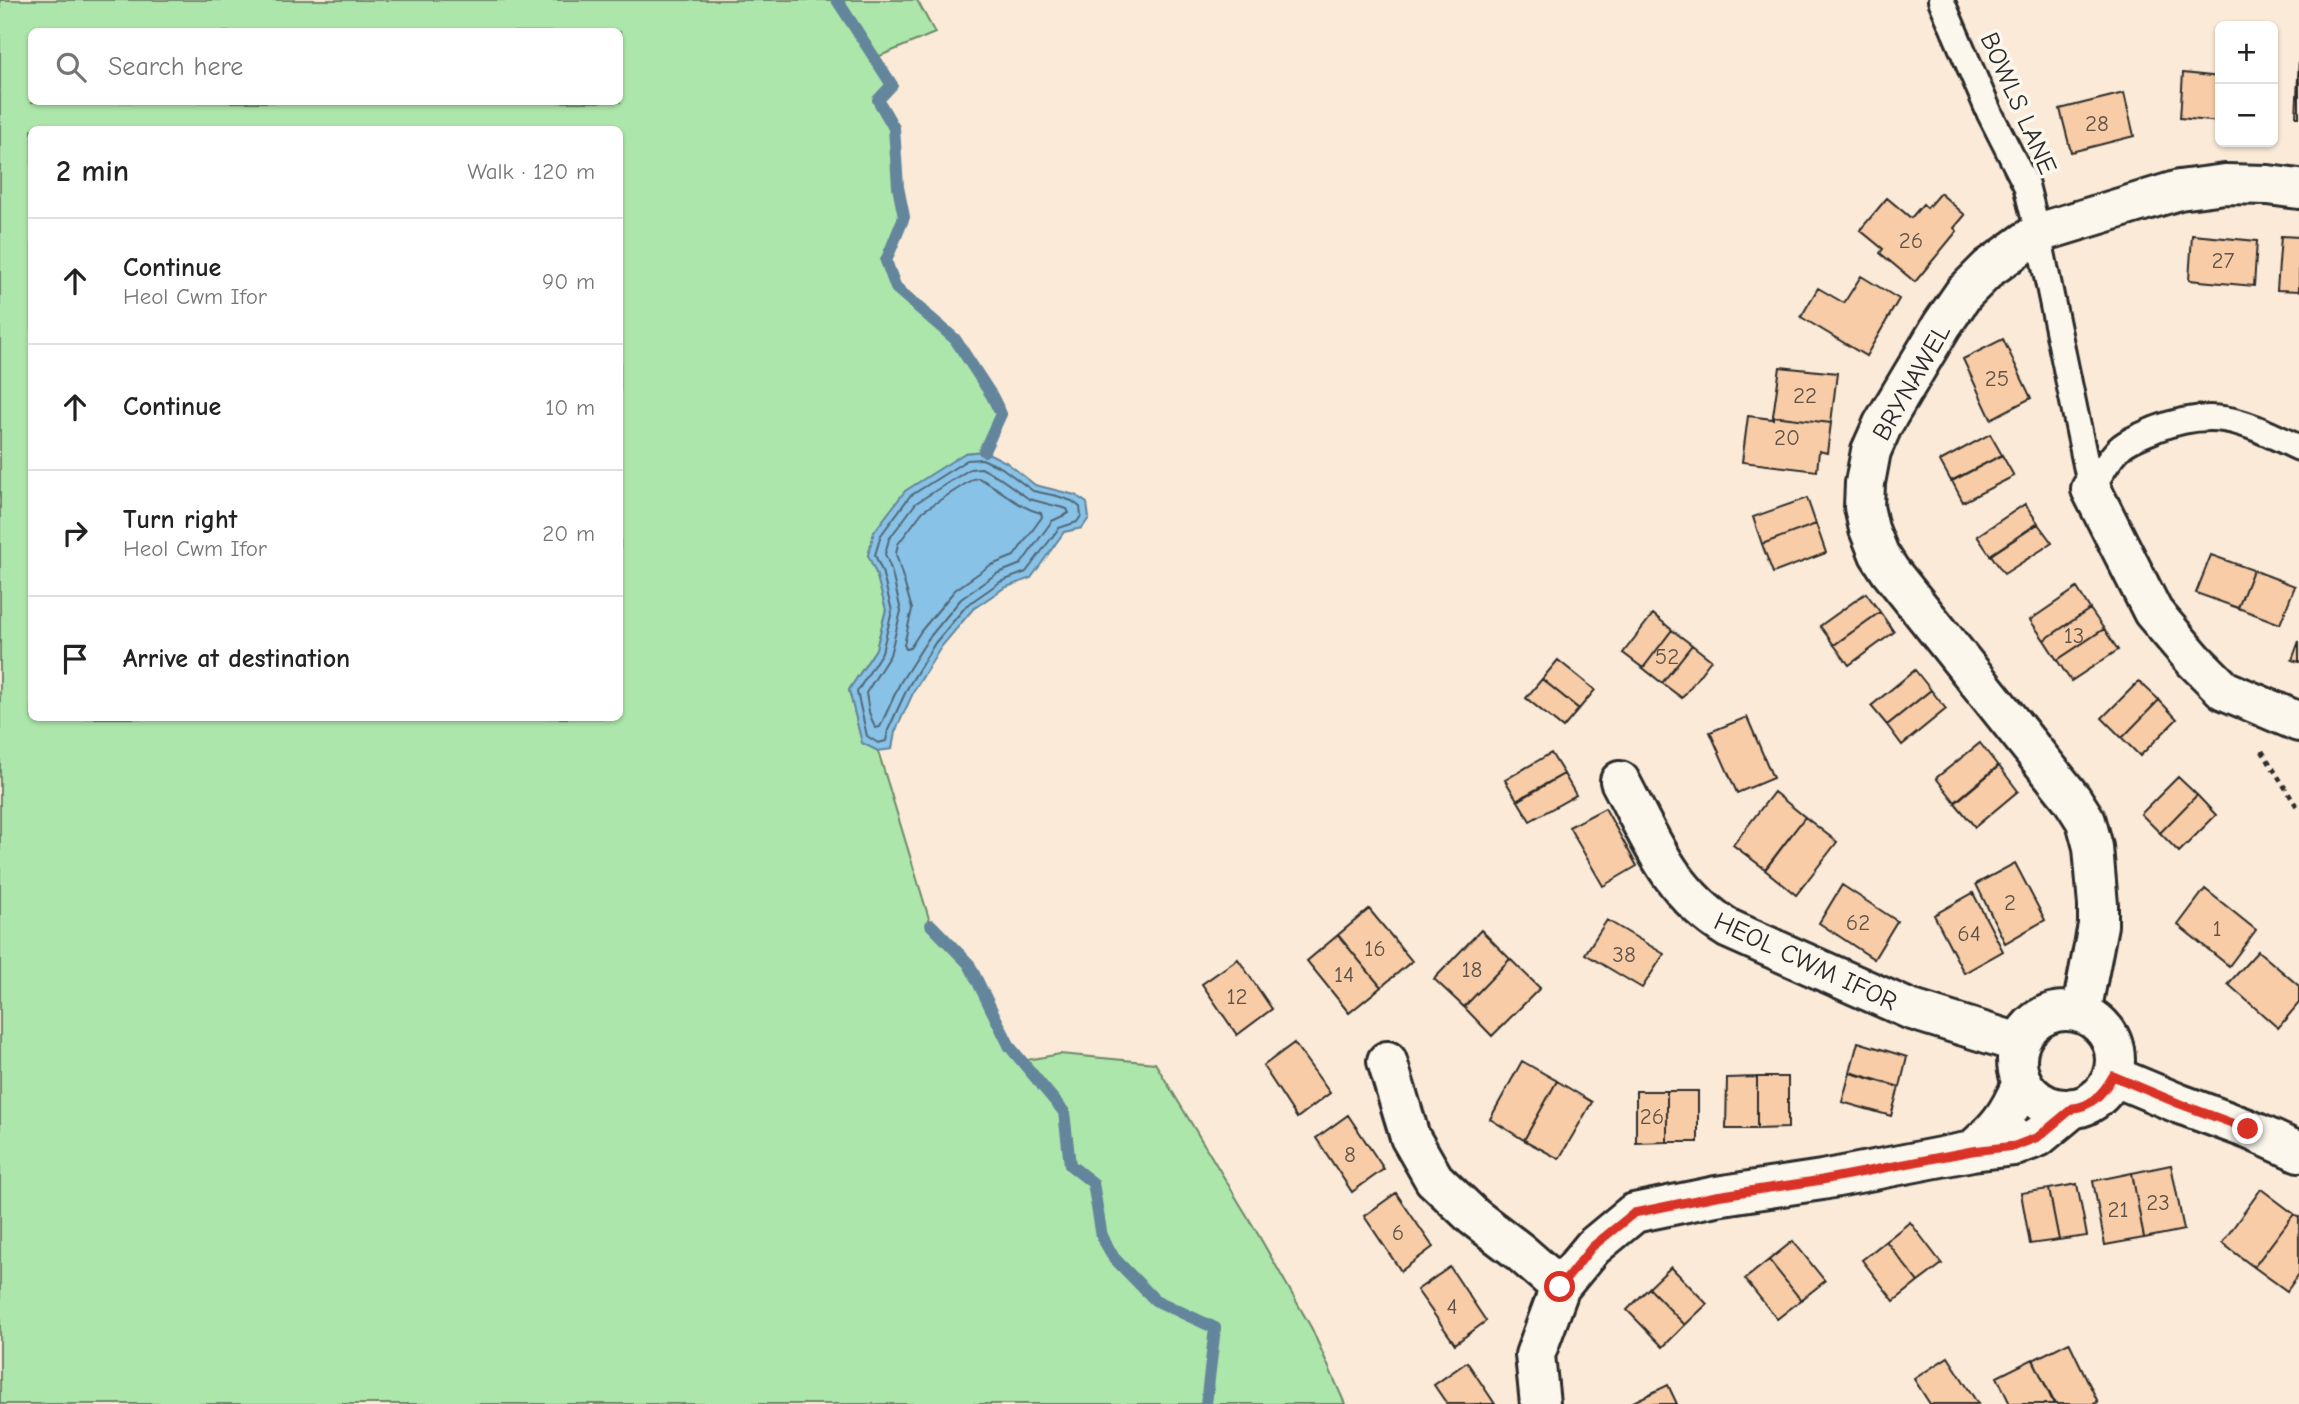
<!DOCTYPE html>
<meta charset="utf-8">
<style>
body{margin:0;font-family:"Comic Neue",sans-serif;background:#f6f6f6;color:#222}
.controls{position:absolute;right:21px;top:21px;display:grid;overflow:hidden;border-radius:10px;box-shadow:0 2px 5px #0004}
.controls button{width:63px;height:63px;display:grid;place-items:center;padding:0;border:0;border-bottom:2px solid #e0e0e0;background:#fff;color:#222;font:35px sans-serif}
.stop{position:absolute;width:21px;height:21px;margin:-16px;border:5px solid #d93025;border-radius:50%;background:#fff}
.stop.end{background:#d93025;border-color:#fff;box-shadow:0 2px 7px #0008}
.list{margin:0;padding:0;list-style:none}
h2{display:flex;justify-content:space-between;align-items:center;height:91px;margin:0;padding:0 28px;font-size:30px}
h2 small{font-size:23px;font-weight:400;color:#767676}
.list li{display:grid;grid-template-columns:46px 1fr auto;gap:21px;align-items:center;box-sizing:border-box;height:126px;padding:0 28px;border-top:2px solid #e0e0e0}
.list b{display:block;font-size:26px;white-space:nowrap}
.list p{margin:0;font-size:23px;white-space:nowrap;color:#767676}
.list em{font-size:23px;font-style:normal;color:#767676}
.icon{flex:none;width:38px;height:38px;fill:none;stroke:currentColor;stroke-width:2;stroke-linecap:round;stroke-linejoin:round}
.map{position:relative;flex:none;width:2299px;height:1404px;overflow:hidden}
.search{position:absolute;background:#fff;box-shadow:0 2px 5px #0004;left:28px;top:28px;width:595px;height:77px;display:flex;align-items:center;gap:18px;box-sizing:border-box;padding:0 24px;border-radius:10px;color:#767676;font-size:26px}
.panel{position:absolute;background:#fff;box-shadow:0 2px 5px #0004;left:28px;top:126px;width:595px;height:595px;border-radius:10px}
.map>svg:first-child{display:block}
.green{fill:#ade6aa;stroke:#6c886a;stroke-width:2;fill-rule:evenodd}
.water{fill:#89c2e7;stroke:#63869c;stroke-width:2}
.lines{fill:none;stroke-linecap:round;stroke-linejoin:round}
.shore{stroke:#516776;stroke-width:2}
.stream{stroke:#63869c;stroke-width:12}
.building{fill:#f7cca6;stroke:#2b2b2b;stroke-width:2}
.lane-casing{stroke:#2b2b2b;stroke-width:30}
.street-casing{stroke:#2b2b2b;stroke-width:44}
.path{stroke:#2b2b2b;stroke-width:4.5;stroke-dasharray:5 5;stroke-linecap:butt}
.lane{stroke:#fbf7ec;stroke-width:24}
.street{stroke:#fbf7ec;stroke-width:38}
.route{stroke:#d93025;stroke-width:9}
.labels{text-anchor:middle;stroke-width:7;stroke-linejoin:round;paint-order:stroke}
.number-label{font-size:23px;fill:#5e534a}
.street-label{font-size:26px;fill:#2b2b2b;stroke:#fbf7ec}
</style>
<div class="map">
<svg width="2299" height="1404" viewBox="0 0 2299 1404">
<rect width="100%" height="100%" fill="#faead7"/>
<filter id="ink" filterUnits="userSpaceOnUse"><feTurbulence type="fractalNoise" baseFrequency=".0143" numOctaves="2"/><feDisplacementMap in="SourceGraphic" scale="14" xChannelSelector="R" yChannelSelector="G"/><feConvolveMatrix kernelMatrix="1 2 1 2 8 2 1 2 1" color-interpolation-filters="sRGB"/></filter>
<g filter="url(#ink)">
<path class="green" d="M 0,0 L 917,0 L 935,33 L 875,58 L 892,85 L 878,100 L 894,128 L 898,187 L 904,217 L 886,261 L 896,288 L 955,339 L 992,396 L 1001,414 L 984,451 L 965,453 L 868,555 L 876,573 L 886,609 L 876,649 L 849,690 L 862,742 L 878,751 L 931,925 L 969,964 L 1022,1061 L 1060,1054 L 1155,1063 L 1255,1229 L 1312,1329 L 1345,1404 L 0,1404 ZM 32,32 L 620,32 L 620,102 L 32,102 ZM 32,130 L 620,130 L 620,718 L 32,718 Z"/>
<path class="water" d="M 984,451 L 1006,462 L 1035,485 L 1075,495 L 1087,503 L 1089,518 L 1082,528 L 1064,532 L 1031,578 L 1004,588 L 973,609 L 941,647 L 914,691 L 895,732 L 892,749 L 878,751 L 862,743 L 849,690 L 876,649 L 886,610 L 876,573 L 868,555 L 874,532 L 905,491 L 965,453 Z"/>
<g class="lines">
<path class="shore" d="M 982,459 L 1002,468 L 1033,491 L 1057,496 L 1072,501 L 1080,507 L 1081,516 L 1077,522 L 1059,528 L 1026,572 L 1000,582 L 967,605 L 935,643 L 908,687 L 888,730 L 886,741 L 878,743 L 867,736 L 857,692 L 882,652 L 892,611 L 882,571 L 875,555 L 881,535 L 910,496 L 967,460 Z
M 981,468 L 997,476 L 1029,499 L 1067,509 L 1069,513 L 1052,521 L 1021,564 L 996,574 L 961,599 L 928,639 L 900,683 L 880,727 L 875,728 L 869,712 L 866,693 L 890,655 L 901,611 L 891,569 L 885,554 L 889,539 L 916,503 L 970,469 Z
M 978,478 C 1002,488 1015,507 1041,513 L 1042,517 L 1014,556 L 989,566 L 955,590 L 921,631 L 910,648 L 906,649 L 904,645 L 912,609 L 896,554 L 898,544 L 923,511 L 973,479 Z"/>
<path class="stream" d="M 837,0 L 892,85 L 878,100 L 894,128 L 898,187 L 904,217 L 886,261 L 896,288 L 955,339 L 992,396 L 1001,414 L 984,451
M 931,925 L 969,964 L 1010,1047 L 1064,1112 L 1070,1165 L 1093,1183 L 1102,1237 L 1114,1258 L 1155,1300 L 1215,1328 L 1206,1404"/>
</g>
<path class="building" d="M 2299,58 L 2299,117 L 2296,117 Z
M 2183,73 L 2220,77 L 2220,122 L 2180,118 Z
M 2124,93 L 2134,136 L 2071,152 L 2060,109 Z
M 1940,193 L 1965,215 L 1954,228 L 1957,231 L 1915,282 L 1880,253 L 1883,249 L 1860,230 L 1887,198 L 1911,218 L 1923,204 L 1927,208 Z
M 2192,235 L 2257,241 L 2254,286 L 2189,280 Z
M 2281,236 L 2299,237 L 2299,291 L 2277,290 Z
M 1861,276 L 1899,299 L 1866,356 L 1801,317 L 1818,288 L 1844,303 Z
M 2003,339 L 2031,398 L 1991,419 L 1963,359 Z
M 1780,367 L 1837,373 L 1831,423 L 1773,416 Z
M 1748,416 L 1773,419 L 1773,416 L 1831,423 L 1827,453 L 1819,451 L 1817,471 L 1742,462 Z
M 1990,434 L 2002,455 L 1951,481 L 1940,461 Z
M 2002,455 L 2014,476 L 1963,502 L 1952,481 Z
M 1807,498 L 1816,524 L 1762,544 L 1753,517 Z
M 2025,504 L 2038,523 L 1990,555 L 1977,536 Z
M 1816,524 L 1826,553 L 1773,573 L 1762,544 Z
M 2038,524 L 2052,543 L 2004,574 L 1991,555 Z
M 2211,555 L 2253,570 L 2238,608 L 2196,593 Z
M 2253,570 L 2295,586 L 2280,624 L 2238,608 Z
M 2077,588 L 2090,609 L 2044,640 L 2030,620 Z
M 1866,593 L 1880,612 L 1834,645 L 1820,626 Z
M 2090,609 L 2104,629 L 2057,660 L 2044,640 Z
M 1880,612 L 1894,632 L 1849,665 L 1834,645 Z
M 1653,614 L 1672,630 L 1643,668 L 1623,653 Z
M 2104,629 L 2118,650 L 2071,681 L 2057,660 Z
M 1672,630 L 1692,645 L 1662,683 L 1643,668 Z
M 2299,641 L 2299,662 L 2292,660 Z
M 1692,645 L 1711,660 L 1682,698 L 1662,683 Z
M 1558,660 L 1595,690 L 1579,709 L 1542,679 Z
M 1915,670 L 1931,690 L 1887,725 L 1871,706 Z
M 1542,679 L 1579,709 L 1563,728 L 1526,698 Z
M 2139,681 L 2159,700 L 2122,738 L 2102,718 Z
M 1931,690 L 1946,709 L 1902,745 L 1887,725 Z
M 2159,700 L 2177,719 L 2140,756 L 2122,738 Z
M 1747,717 L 1773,778 L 1737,793 L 1710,732 Z
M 1980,743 L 1998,766 L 1955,802 L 1936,778 Z
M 1551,753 L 1564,774 L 1517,800 L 1505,780 Z
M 1999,766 L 2018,791 L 1975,827 L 1955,803 Z
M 1564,774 L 1576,795 L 1530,821 L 1518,801 Z
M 2178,777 L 2197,795 L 2160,833 L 2141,814 Z
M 1774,792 L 1805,817 L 1765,869 L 1733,845 Z
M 2197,795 L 2216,815 L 2179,852 L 2160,833 Z
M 1605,808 L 1637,866 L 1603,886 L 1569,827 Z
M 1805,817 L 1837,842 L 1796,895 L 1765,870 Z
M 2015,863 L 2045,920 L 2005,943 L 1976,884 Z
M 1842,885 L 1897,921 L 1874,959 L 1819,923 Z
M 2205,889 L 2256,930 L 2229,966 L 2178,925 Z
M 1973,893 L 2003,951 L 1964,973 L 1934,915 Z
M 1369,909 L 1412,961 L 1381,987 L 1338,935 Z
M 1607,920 L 1664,954 L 1642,988 L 1585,954 Z
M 1481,930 L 1510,959 L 1464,1007 L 1434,979 Z
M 1338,935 L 1381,987 L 1349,1013 L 1307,961 Z
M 2258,951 L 2299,986 L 2299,1003 L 2278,1028 L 2228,984 Z
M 1238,959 L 1272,1009 L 1237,1035 L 1202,984 Z
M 1510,959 L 1540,988 L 1492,1036 L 1464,1007 Z
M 1858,1042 L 1907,1057 L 1900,1087 L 1850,1072 Z
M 1294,1043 L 1330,1093 L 1297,1118 L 1263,1066 Z
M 1522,1061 L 1557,1081 L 1524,1140 L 1490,1119 Z
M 1850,1073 L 1899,1087 L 1891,1116 L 1842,1102 Z
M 1757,1077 L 1788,1077 L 1788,1128 L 1757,1129 Z
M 1757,1077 L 1757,1129 L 1726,1129 L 1727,1078 Z
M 1557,1081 L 1592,1102 L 1559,1159 L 1524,1140 Z
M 1636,1091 L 1667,1091 L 1667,1142 L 1636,1143 Z
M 1667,1091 L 1698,1091 L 1698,1142 L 1667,1142 Z
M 1348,1115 L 1384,1169 L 1352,1192 L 1316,1138 Z
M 2171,1165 L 2184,1230 L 2144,1238 L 2132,1173 Z
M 2132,1173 L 2144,1238 L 2105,1245 L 2093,1181 Z
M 2077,1184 L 2087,1236 L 2059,1240 L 2049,1189 Z
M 2049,1189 L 2059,1240 L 2030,1244 L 2021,1193 Z
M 2261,1189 L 2294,1214 L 2254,1267 L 2222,1243 Z
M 1396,1193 L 1433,1247 L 1401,1271 L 1364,1216 Z
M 2294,1214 L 2299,1217 L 2299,1274 L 2287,1291 L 2254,1267 Z
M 1910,1222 L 1942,1264 L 1918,1282 L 1886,1241 Z
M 1793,1241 L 1825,1281 L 1801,1300 L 1769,1260 Z
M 1886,1241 L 1918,1282 L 1894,1301 L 1862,1260 Z
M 1769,1260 L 1801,1300 L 1777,1319 L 1745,1279 Z
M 1450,1267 L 1486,1321 L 1455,1344 L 1417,1290 Z
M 1671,1267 L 1707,1304 L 1685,1325 L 1649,1288 Z
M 1649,1288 L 1685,1325 L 1663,1347 L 1627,1310 Z
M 2069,1342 L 2098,1402 L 2094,1404 L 2055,1404 L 2033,1360 Z
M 1948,1357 L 1978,1404 L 1930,1404 L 1914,1379 Z
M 2033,1359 L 2054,1404 L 2010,1404 L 1997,1377 Z
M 1467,1362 L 1495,1404 L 1447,1404 L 1434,1385 Z
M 1668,1385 L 1677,1404 L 1629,1404 Z"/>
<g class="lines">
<g class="lane-casing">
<path id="lane" d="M 1941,0 L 1990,114 L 2026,185 L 2038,233 L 2091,489
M 2091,489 C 2100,475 2109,457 2122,446 C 2132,438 2145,434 2156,429 C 2217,406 2244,422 2299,448"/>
</g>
<g class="street-casing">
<path id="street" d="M 2091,489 L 2153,612 L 2194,660 L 2224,690 L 2299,722
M 1620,781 C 1651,839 1670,893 1729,929 L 1909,1009 L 2019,1043
M2017 1060a49 49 0 1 1 98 0a49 49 0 1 1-98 0Z
M 2081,1013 L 2098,925 L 2098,905 L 2093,847 L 2086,821 L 2072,799 L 1890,571 L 1879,554 L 1869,529 L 1864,507 L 1865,483 L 1871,451 L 1883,424 L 1942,325 L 1964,293 L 1989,268 L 2038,233 L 2179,190 L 2225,184 L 2268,185 L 2299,189
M 1387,1061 L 1410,1137 L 1434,1179 L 1474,1217 L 1520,1252 L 1560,1287
M 2113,1076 L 2180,1104 L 2248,1129 L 2299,1152
M 1972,1151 C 1998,1128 2008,1116 2022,1083
M 1540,1404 L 1535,1355 L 1560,1287 L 1593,1247 L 1634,1213 L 1716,1196 L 1822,1180 L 1972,1151 L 2015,1146 L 2038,1137 L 2073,1108"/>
</g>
<path class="path" d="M 2262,751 L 2299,810"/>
<use href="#lane" class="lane"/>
<use href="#street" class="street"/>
</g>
</g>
<g class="lines" filter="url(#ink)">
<path class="route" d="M 1560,1287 L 1592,1247 L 1634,1213 L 1716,1196 L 1822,1180 L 1972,1151 L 2015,1146 L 2038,1137 L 2073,1108 C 2092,1107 2104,1092 2113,1076 L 2180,1104 L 2248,1129"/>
</g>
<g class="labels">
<g class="number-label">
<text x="2097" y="131">28</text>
<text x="1911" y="248">26</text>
<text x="2223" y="268">27</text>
<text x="1997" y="386">25</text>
<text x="1805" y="403">22</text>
<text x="1787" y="445">20</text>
<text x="2074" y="643">13</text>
<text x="1667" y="664">52</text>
<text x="2010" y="910">2</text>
<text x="1858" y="930">62</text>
<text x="2217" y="936">1</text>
<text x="1969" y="941">64</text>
<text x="1375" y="956">16</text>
<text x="1624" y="962">38</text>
<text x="1472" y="977">18</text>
<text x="1344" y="982">14</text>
<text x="1237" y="1004">12</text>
<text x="1652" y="1124">26</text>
<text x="1350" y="1162">8</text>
<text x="2158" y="1210">23</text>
<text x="2118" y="1217">21</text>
<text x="1398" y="1240">6</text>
<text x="1452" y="1314">4</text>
</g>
<g class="street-label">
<text transform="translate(2019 103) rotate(66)" y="9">BOWLS LANE</text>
<text transform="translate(1911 382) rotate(-60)" y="9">BRYNAWEL</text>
<text transform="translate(1806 961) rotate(25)" y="9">HEOL CWM IFOR</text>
</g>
</g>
</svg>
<div class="controls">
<button>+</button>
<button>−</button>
</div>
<div class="stop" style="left:1560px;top:1287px"></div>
<div class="stop end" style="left:2248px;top:1129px"></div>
<div class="search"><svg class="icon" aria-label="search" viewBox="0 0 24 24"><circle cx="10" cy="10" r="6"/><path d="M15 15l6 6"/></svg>Search here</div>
<section class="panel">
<h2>2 min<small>Walk · 120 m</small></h2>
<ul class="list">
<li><svg class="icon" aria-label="ahead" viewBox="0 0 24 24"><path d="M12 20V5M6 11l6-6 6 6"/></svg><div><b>Continue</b><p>Heol Cwm Ifor</p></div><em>90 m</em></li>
<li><svg class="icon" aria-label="ahead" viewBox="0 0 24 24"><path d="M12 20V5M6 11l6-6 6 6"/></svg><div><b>Continue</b></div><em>10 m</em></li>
<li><svg class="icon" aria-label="right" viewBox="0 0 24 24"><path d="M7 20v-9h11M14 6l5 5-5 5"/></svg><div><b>Turn right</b><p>Heol Cwm Ifor</p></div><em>20 m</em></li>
<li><svg class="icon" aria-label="arrive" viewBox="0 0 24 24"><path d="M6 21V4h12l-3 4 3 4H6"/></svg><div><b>Arrive at destination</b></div></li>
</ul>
</section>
</div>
